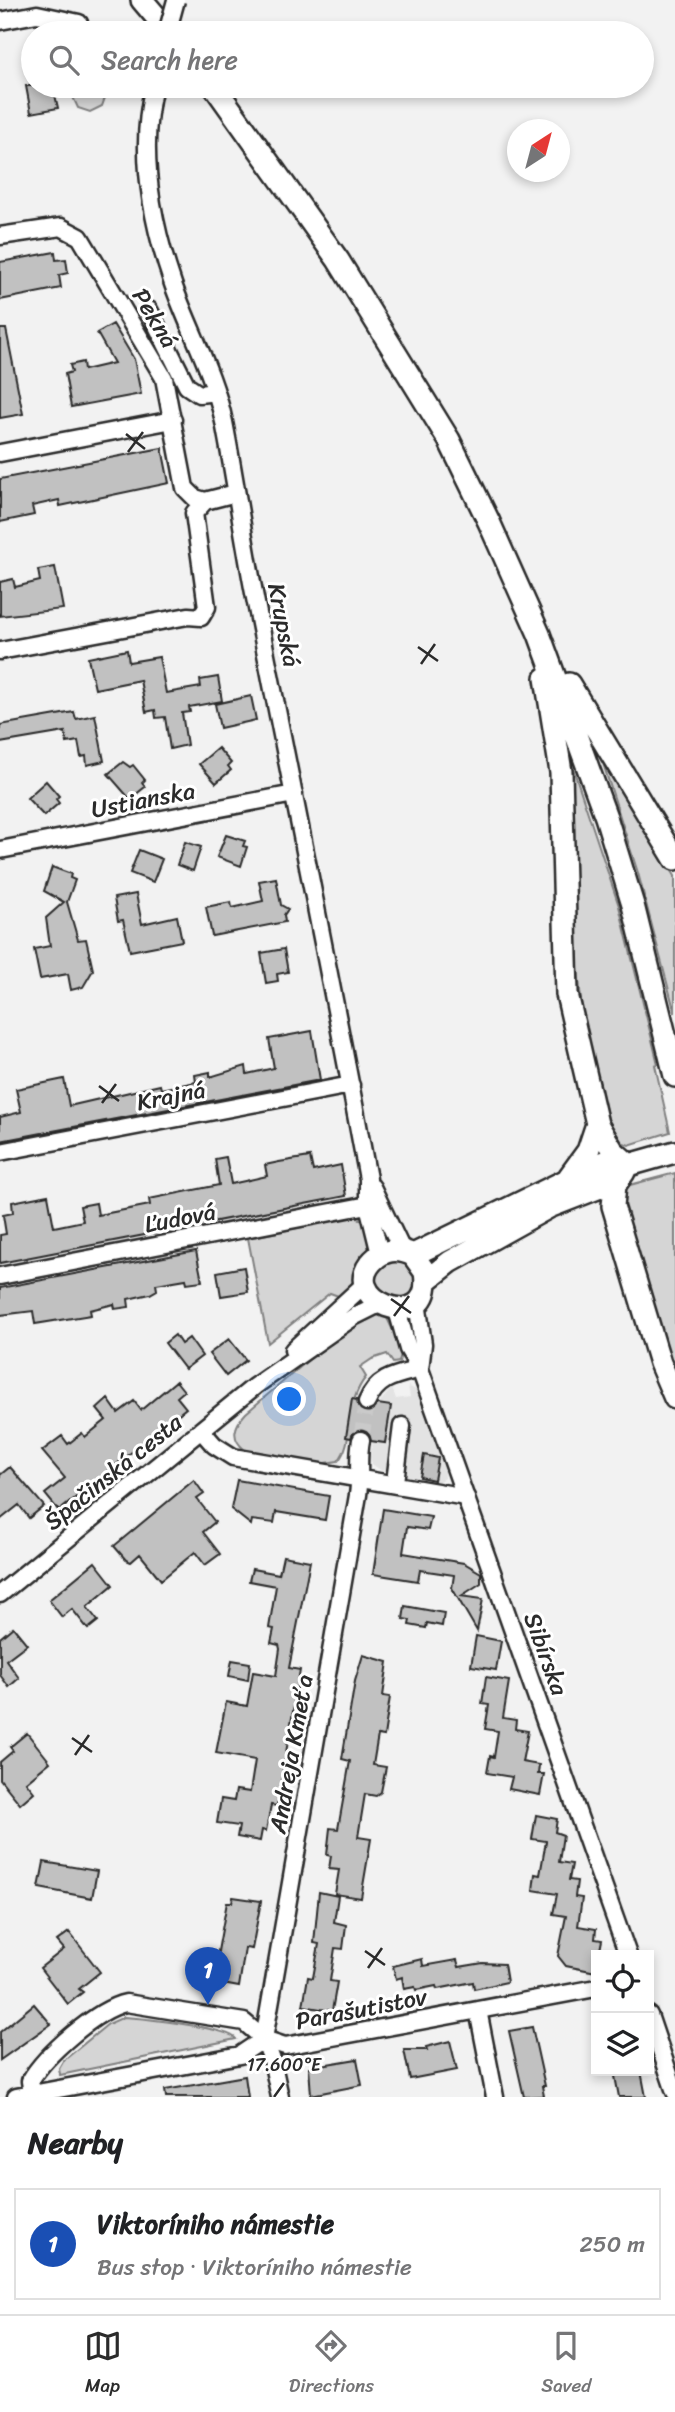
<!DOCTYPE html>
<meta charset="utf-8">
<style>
body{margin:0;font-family:Sriracha,sans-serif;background:#f2f2f2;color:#202124}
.controls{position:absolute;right:21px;bottom:21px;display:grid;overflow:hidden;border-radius:0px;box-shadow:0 4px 10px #0003}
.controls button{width:63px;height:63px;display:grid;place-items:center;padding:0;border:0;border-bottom:2px solid #e0e0e0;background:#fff;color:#202124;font:35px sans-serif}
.compass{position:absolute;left:507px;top:119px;width:63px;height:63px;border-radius:50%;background:#fff;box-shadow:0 4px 10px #0003;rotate:36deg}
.you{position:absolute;left:290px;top:1400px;width:24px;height:24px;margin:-18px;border:5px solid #fff;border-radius:50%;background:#1a73e8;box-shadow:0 0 0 10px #1a73e833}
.badge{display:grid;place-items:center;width:46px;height:46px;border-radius:50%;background:#2b2b2b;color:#fff;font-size:23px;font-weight:700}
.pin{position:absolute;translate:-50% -58px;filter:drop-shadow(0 2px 4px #0008)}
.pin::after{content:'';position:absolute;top:37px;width:24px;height:21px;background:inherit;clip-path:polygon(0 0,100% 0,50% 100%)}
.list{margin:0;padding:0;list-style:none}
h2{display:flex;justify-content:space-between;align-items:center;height:91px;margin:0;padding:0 28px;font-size:30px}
h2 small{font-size:23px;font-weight:400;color:#757577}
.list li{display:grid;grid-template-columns:46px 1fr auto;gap:21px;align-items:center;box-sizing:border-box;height:112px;margin:0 14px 14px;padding:0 14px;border:2px solid #e0e0e0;border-radius:0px}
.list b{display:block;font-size:26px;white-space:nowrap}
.list p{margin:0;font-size:23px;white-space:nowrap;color:#757577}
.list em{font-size:23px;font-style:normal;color:#757577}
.icon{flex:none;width:38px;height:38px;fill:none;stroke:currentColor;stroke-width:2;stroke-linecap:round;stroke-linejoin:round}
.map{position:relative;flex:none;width:675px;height:2097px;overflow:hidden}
.search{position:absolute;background:#fff;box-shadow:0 4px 10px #0003;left:21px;right:21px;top:21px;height:77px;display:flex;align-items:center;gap:18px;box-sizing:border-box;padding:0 24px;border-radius:38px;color:#757577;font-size:26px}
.sheet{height:217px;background:#fff}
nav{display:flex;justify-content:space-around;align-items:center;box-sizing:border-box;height:98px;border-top:2px solid #e0e0e0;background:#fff;font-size:19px;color:#757577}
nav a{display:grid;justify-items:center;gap:4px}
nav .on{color:#2b2b2b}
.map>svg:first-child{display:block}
.built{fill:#e3e3e3}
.green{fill:#d5d5d5;stroke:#808080;stroke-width:2}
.building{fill:#c1c1c1;stroke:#2b2b2b;stroke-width:2}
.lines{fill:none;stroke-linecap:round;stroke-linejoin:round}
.minor-tunnel{stroke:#cacaca;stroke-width:16;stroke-dasharray:16 8;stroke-linecap:butt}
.minor-casing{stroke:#2b2b2b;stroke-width:21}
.major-casing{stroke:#2b2b2b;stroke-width:26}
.minor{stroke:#fff;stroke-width:16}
.major{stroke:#fff;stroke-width:21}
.minor-bridge-casing{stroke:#2b2b2b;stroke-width:21;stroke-linecap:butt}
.minor-bridge{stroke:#fff;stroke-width:16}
.ticks{fill:none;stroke:#2b2b2b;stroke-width:2.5}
.labels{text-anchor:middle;stroke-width:6;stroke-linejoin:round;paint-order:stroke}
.street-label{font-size:24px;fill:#2b2b2b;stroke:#fff}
.ticks-label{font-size:18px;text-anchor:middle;fill:#2b2b2b;stroke:#fff;stroke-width:6;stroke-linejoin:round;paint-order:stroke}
</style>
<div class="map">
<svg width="675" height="2097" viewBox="0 0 675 2097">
<rect width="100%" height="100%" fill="#f2f2f2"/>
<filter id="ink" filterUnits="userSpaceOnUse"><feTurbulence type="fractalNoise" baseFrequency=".0143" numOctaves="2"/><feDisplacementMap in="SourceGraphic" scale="14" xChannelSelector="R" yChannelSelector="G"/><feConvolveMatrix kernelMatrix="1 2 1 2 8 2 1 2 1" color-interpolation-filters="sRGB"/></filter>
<g filter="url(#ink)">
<path class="built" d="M 408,1386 L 420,1392 L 447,1462 L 444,1478 L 438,1482 L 406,1476 L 390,1469 L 382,1471 L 372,1464 L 370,1457 L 380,1402 L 392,1388 L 396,1399 L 410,1397 Z"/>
<path class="green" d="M 75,86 L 103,86 L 106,95 L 102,106 L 90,112 L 78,108 L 72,95 Z
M 600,754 L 675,876 L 675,1013 L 638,873 Z
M 570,759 L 619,906 L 658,1064 L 655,1065 L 670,1132 L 629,1145 L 616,1140 L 610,1128 L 582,1010 L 576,948 Z
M 675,1173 L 675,1377 L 620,1195 L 630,1185 Z
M 356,1216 C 386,1237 359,1278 341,1297 L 330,1293 L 268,1343 L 248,1238 Z
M 400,1257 L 420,1277 L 411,1297 L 390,1300 L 376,1285 C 374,1266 384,1263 400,1257 Z
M 374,1312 L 387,1318 L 402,1349 L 399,1362 L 393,1363 L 387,1354 L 372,1359 L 360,1367 L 366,1377 C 343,1405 356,1440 338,1461 L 318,1464 L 245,1450 C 230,1438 234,1426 246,1413 L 345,1329 Z
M 124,2017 C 142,2018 230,2028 236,2039 L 60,2075 L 59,2068 L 63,2061 L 108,2024 Z"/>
<path class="building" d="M 26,86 L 53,86 L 58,108 L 31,113 Z
M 55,252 L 56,260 L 66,259 L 68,273 L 59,275 L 61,288 L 0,300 L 0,262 Z
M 113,324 L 134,359 L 141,394 L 71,407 L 65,374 L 72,372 L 70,365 L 83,362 L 84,370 L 114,363 L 97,333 Z
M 0,329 L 6,329 L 23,414 L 0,418 Z
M 162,448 L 169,483 L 60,506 L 59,500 L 32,506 L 34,515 L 0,522 L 0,479 Z
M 55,567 L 63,609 L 0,616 L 0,582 L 13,579 L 15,587 L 40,581 L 38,570 Z
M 127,650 L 129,662 L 159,657 L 166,693 L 201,687 L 200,680 L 218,677 L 222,701 L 189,707 L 190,712 L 182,713 L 187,745 L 170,749 L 165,717 L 156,718 L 155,710 L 146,712 L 140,680 L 95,689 L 88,658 Z
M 251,696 L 256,720 L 220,728 L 215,704 Z
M 74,712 L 76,719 L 95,715 L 104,761 L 87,765 L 86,756 L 81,757 L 78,741 L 67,743 L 65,732 L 0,743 L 0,725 Z
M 218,748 L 231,763 L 228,766 L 231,770 L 216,783 L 199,764 Z
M 123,762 L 130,767 L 133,765 L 145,780 L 142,783 L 145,787 L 130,799 L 108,774 Z
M 46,781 L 59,796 L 56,799 L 59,803 L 44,816 L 27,798 Z
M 226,835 L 245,841 L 243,846 L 247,847 L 241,866 L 217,857 Z
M 185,842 L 201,847 L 193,871 L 177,865 Z
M 139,850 L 162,859 L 153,882 L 130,873 Z
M 52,867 L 71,874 L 70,878 L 75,880 L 67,902 L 78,940 L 86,939 L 93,970 L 83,987 L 71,990 L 68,974 L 40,979 L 34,949 L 50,946 L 46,918 L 64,902 L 44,891 Z
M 276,878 L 281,905 L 288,909 L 284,915 L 285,922 L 212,936 L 206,907 L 231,902 L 232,908 L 263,901 L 259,881 Z
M 136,894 L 142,924 L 177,916 L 182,941 L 130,951 L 123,920 L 118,921 L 114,898 Z
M 284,949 L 288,972 L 277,974 L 278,981 L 266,983 L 261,953 Z
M 312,1031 L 320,1080 L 0,1141 L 0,1117 L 21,1112 L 16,1089 L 64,1079 L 69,1106 L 160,1085 L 161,1089 L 196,1082 L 195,1075 L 210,1072 L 210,1077 L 246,1066 L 247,1074 L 274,1068 L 269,1039 Z
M 226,1157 L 231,1184 L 267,1176 L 265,1165 L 279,1162 L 310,1157 L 313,1171 L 341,1165 L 346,1196 L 0,1263 L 0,1235 L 6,1234 L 3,1215 L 13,1213 L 12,1202 L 48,1195 L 54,1227 L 83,1221 L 80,1206 L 96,1203 L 98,1215 L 150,1205 L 149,1199 L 219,1185 L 215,1159 Z
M 196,1251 L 202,1281 L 187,1283 L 186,1279 L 156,1284 L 157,1290 L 150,1294 L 128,1299 L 129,1307 L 115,1309 L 114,1304 L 90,1310 L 91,1315 L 35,1324 L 33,1311 L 0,1315 L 0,1288 Z
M 244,1267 L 248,1292 L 221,1296 L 217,1272 Z
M 175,1335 L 181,1344 L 189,1338 L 202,1356 L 185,1369 L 165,1343 Z
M 229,1339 L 246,1360 L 226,1376 L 209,1354 Z
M 176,1381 L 184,1391 L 177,1397 L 186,1408 L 59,1511 L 45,1494 L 65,1478 L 42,1451 L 62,1436 L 68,1444 L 82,1433 L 85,1437 L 106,1420 L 97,1409 L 108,1399 L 118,1413 L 134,1401 L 141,1410 Z
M 352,1399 L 357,1400 L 359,1408 L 367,1412 L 378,1404 L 391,1406 L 385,1443 L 371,1441 L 368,1432 L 362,1430 L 353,1433 L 351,1438 L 346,1437 Z
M 424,1455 L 438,1458 L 434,1480 L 420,1477 Z
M 10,1467 L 44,1506 L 29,1518 L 19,1505 L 0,1520 L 0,1475 Z
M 194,1480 L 204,1494 L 197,1499 L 215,1522 L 203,1532 L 220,1554 L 205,1565 L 195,1552 L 161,1580 L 140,1554 L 131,1562 L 126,1560 L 114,1546 Z
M 237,1480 L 329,1496 L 325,1520 L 276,1512 L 274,1523 L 252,1520 L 251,1525 L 231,1509 Z
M 383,1509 L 431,1517 L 428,1530 L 407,1527 L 403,1553 L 464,1563 L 481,1573 L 481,1583 L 461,1596 L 483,1599 L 477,1631 L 452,1588 L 454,1575 L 420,1570 L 418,1581 L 373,1574 Z
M 283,1556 L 310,1561 L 289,1668 L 300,1670 L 277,1806 L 271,1805 L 266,1831 L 262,1830 L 260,1841 L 237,1837 L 239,1826 L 217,1823 L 221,1799 L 234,1801 L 236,1790 L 250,1792 L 255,1760 L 216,1753 L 226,1702 L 247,1706 L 253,1672 L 276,1676 L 280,1649 L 279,1645 L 271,1643 L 274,1629 L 269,1628 L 276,1586 L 249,1581 L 252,1569 L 279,1574 Z
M 95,1562 L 113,1585 L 87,1607 L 98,1621 L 88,1629 L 72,1609 L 62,1617 L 49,1600 Z
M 405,1606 L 444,1613 L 442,1626 L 427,1623 L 426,1628 L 409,1625 L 410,1620 L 403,1619 Z
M 13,1627 L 27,1644 L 6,1660 L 19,1678 L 9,1687 L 0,1675 L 0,1638 Z
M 476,1636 L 501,1641 L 496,1670 L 471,1666 Z
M 363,1655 L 388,1662 L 383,1696 L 390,1697 L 384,1736 L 378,1735 L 373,1765 L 386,1767 L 381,1792 L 376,1796 L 365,1794 L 358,1837 L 371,1839 L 361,1898 L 335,1894 L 339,1870 L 329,1869 L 331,1856 L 327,1855 L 330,1828 L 338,1829 L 350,1761 L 342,1759 L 355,1681 Z
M 232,1660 L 250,1663 L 248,1680 L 229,1676 Z
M 486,1677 L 509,1681 L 503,1718 L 516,1720 L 515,1729 L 528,1731 L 522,1762 L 539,1765 L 538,1774 L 544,1774 L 540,1795 L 509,1789 L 512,1777 L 487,1773 L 490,1756 L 494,1757 L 498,1731 L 485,1729 L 489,1705 L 482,1704 Z
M 27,1733 L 50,1762 L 26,1782 L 34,1792 L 20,1804 L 0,1779 L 0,1762 L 13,1751 L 10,1747 Z
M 536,1815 L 557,1819 L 555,1832 L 563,1835 L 559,1862 L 572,1864 L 569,1880 L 577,1881 L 575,1897 L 582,1898 L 578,1926 L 596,1929 L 595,1939 L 602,1940 L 599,1955 L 596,1955 L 596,1972 L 566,1966 L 558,1956 L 566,1916 L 553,1914 L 557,1894 L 533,1890 L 535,1874 L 540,1875 L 546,1841 L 532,1839 Z
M 44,1862 L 97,1871 L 92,1898 L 39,1888 Z
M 319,1892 L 338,1896 L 334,1922 L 346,1925 L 343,1949 L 335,1948 L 330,1981 L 337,1982 L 332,2011 L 303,2006 L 308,1977 L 313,1978 L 319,1944 L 314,1943 Z
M 233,1897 L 261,1901 L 252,1949 L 245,1948 L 239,1987 L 217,1983 L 218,1974 L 214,1973 L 227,1902 L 232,1902 Z
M 69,1932 L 100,1972 L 79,1989 L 83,1992 L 68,2004 L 40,1968 L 64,1949 L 57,1941 Z
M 422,1959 L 423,1966 L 457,1960 L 459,1967 L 483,1963 L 504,1964 L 507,1982 L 474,1989 L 473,1982 L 437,1989 L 436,1986 L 416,1990 L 415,1987 L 404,1989 L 402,1977 L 396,1979 L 393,1966 Z
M 34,2004 L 51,2024 L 0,2060 L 0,2032 Z
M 532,2027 L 545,2086 L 542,2086 L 544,2096 L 524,2097 L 509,2031 Z
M 450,2041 L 457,2070 L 410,2079 L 404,2050 L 427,2050 L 426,2047 Z
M 357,2059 L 362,2085 L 311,2095 L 309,2067 Z
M 614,2071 L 641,2071 L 646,2097 L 619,2097 Z
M 245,2076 L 248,2097 L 166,2097 L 165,2090 Z"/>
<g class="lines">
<path class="minor-tunnel" d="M 361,1440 L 367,1402"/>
<g class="minor-casing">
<path id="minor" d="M 0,21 L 37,14 L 79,23
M 154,86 C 138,150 152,223 173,284 C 189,330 214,373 224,422 C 235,478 243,536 254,593 C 292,788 332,983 368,1179 L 368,1205 L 380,1254
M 0,236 L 61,227 L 80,237 L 164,378 L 185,488 L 195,498 L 205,501
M 149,310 L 187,386 L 199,394 L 216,392
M 0,453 L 173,420
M 0,651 L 188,616 L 201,617 L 207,607 L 194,513 L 205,501 L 236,493
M 0,850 L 294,794
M 0,1152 L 351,1085
M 372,1187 L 402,1250
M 0,1276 L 368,1205
M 417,1302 L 423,1344 L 420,1369
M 397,1310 L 408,1349 L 420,1369 L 628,1955
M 293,1350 L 366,1283
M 367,1402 C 377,1377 397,1375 420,1369
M 201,1430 L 214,1445 L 233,1457 L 466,1497
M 395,1482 L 402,1426
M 0,1594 L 255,1386 L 355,1316 L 379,1304
M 478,2010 L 495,2097
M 649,2015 L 675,2092
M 264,2039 L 358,1495 C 361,1476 357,1459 361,1440
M 264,2039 L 272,2060 L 280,2097
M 32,2094 L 30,2081 C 45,2055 97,2009 126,2003 L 244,2022 L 264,2039 L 285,2046 L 596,1988
M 16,2097 L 240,2055 L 264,2039"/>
</g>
<g class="major-casing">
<path id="major" d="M 142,0 L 170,33
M 214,86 L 338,260 L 449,440 L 489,522 L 539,634 L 606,817 L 633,905 L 675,1076
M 546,678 L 561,772 L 567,994 L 597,1124 L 613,1151 L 629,1165
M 569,684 L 675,859
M 624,1172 L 615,1185 L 613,1206 L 660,1363 L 675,1398
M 569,1177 L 588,1151 L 597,1124
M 413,1255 L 425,1272 C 436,1342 328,1297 377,1257 C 388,1248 401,1249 413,1255 L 604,1162 L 629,1165
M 426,1281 L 450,1262 L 549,1207 L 603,1186 L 629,1165 L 675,1152"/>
</g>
<use href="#minor" class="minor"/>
<use href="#major" class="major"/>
<g class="minor-bridge-casing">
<path id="minor-bridge" d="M 167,33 L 176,0"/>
</g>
<use href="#minor-bridge" class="minor-bridge"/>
</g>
</g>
<path class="ticks" d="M 126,434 L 145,449M 128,452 L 143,432M 418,647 L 438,661M 421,664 L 435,644M 99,1086 L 119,1101M 102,1103 L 116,1084M 391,1299 L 411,1313M 394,1316 L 409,1296M 72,1738 L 92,1752M 75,1755 L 89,1735M 365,1951 L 385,1965M 368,1968 L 382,1948M 274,2097 L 284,2083"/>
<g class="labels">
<g class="street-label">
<text transform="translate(155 318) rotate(59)" y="8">Pekná</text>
<text transform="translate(284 625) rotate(79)" y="8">Krupská</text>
<text transform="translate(143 800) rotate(-11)" y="8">Ustianska</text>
<text transform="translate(171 1096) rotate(-11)" y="8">Krajná</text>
<text transform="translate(180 1218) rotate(-11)" y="8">Ľudová</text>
<text transform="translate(113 1472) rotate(-39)" y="8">Špačinská cesta</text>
<text transform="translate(546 1654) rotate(70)" y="8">Sibírska</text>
<text transform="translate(291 1754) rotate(-80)" y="8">Andreja Kmeťa</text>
<text transform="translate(361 2009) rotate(-11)" y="8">Parašutistov</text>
</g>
</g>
<g class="ticks-label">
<text x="284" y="2071">17.600°E</text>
</g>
</svg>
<div class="controls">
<button><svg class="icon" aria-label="locate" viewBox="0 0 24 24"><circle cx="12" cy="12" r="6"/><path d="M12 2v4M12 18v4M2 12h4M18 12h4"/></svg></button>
<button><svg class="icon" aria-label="layers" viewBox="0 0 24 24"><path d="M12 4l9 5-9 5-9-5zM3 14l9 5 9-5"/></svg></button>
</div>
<svg class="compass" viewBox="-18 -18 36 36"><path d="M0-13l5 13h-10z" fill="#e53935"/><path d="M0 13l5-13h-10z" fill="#757577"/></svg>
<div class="you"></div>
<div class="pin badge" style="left:208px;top:2005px;background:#1a4fb4">1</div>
<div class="search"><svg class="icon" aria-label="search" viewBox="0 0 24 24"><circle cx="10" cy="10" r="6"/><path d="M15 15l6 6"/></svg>Search here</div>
</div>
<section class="sheet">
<h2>Nearby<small></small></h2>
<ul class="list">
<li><span class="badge" style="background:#1a4fb4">1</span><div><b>Viktoríniho námestie</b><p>Bus stop · Viktoríniho námestie</p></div><em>250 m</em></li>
</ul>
</section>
<nav>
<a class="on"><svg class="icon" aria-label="map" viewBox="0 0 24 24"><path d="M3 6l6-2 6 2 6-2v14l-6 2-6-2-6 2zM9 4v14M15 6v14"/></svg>Map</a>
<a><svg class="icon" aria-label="directions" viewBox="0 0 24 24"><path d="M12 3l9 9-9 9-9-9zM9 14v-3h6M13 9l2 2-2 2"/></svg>Directions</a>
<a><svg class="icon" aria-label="saved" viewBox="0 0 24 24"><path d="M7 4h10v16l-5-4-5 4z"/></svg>Saved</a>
</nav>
